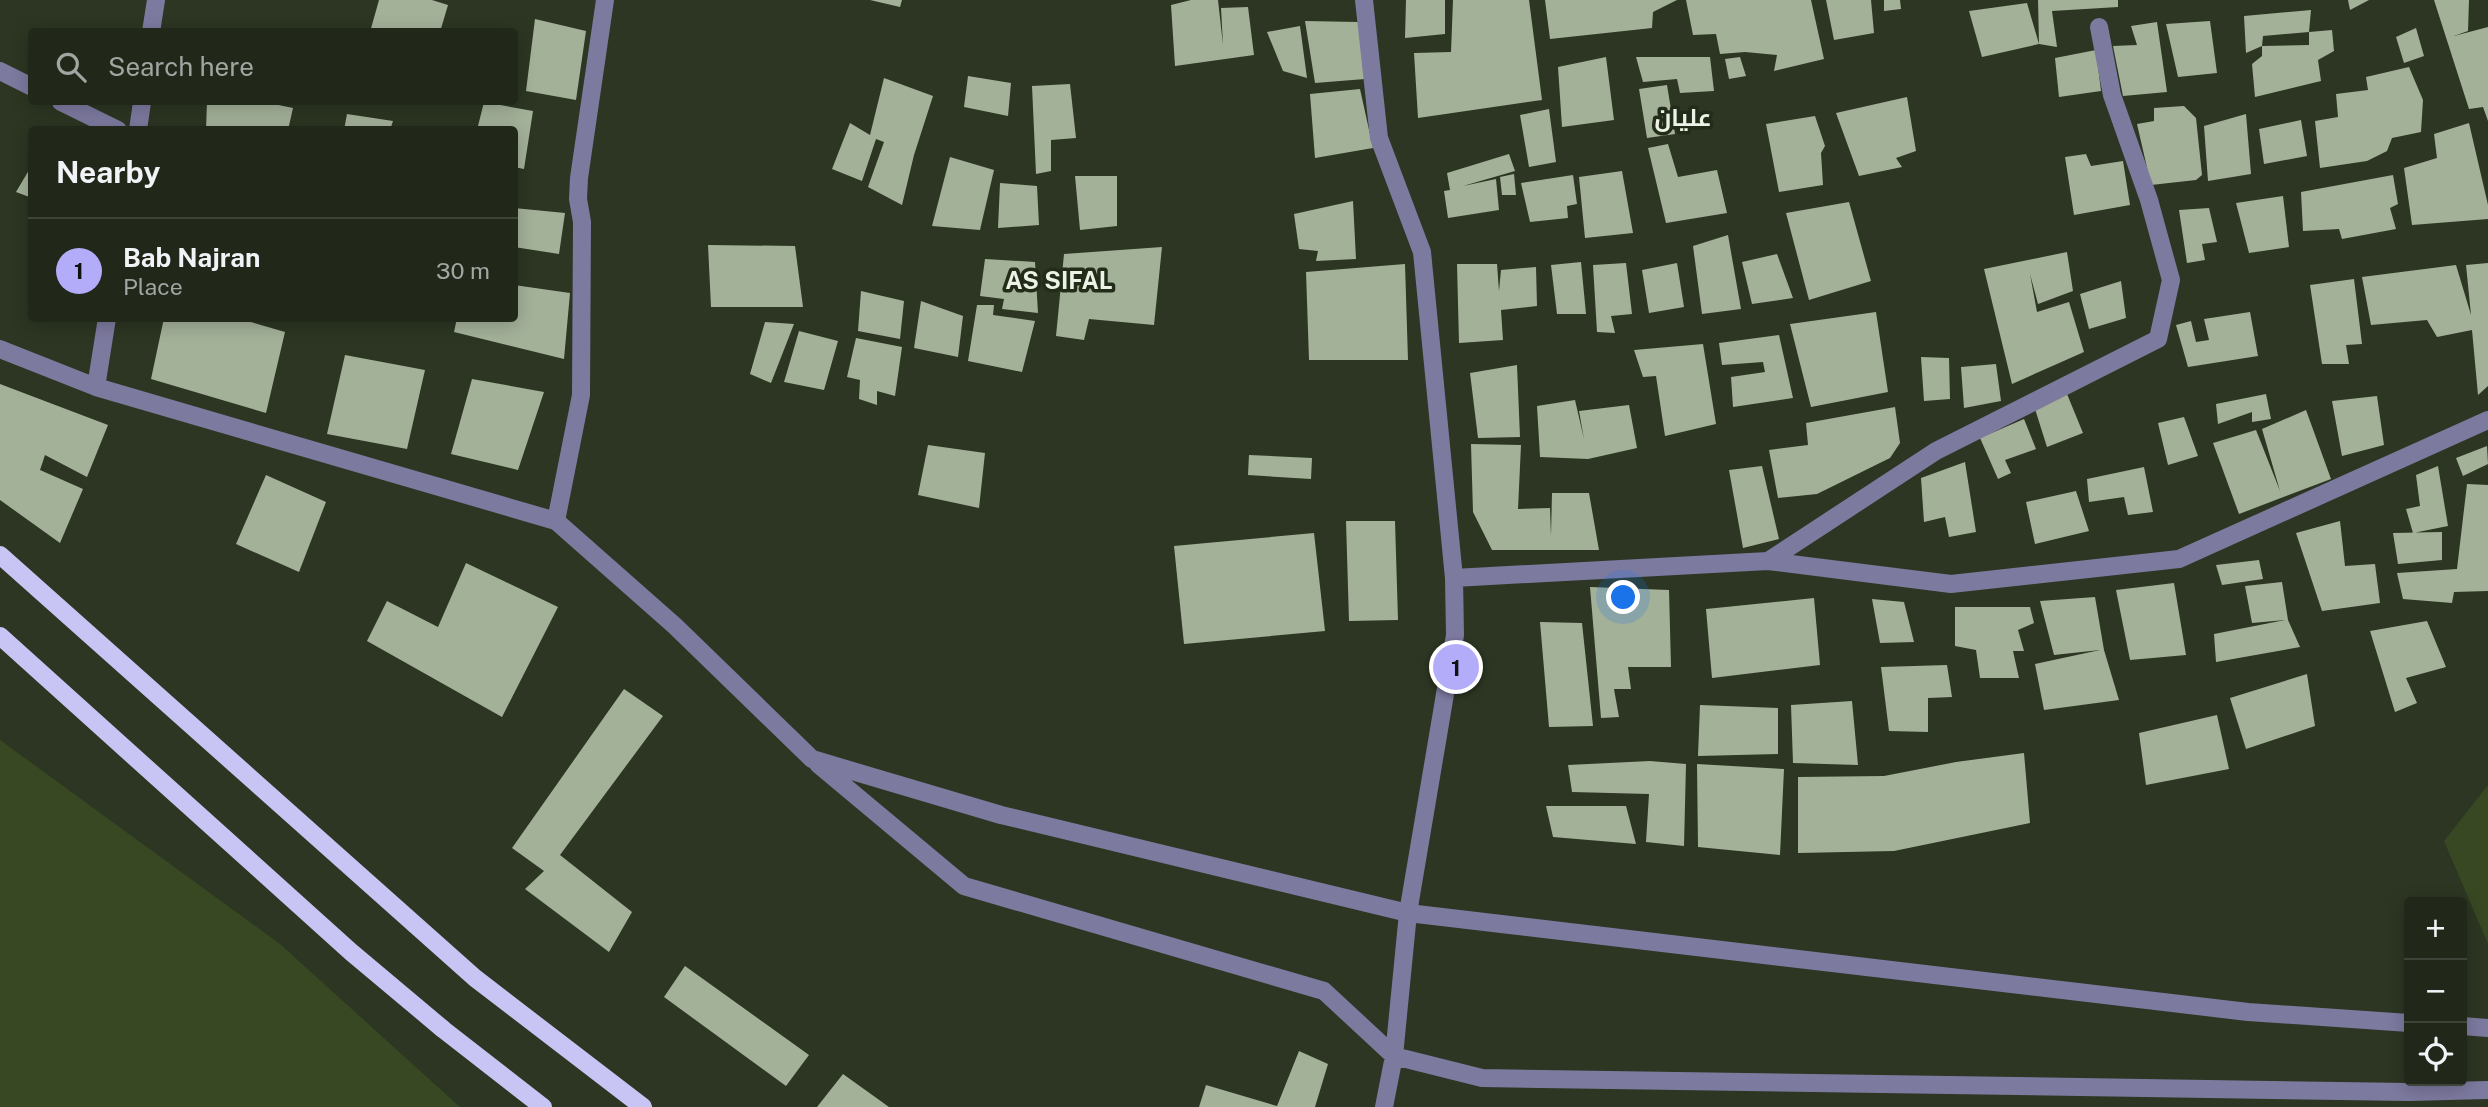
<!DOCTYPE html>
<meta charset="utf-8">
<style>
body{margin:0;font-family:"Public Sans",Cairo,sans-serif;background:#293023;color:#f1f3f6}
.controls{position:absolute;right:21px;bottom:21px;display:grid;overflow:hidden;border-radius:7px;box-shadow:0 4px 18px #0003}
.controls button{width:63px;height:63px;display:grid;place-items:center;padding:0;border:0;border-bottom:2px solid #3e4439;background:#21281a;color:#f1f3f6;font:35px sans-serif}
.you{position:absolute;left:1624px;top:598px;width:24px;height:24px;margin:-18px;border:5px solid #fff;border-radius:50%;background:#1a73e8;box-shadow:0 0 0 10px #1a73e833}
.badge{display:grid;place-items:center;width:46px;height:46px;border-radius:50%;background:#b3acf9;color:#111;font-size:23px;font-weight:700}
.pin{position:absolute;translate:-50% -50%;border:4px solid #fff;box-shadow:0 2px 7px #0006}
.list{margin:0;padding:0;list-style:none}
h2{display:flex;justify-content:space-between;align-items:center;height:91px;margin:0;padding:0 28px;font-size:30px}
h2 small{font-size:23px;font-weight:400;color:#a2a6a2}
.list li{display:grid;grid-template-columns:46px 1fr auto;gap:21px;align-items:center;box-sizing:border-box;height:105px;padding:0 28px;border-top:2px solid #3e4439}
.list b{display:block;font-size:26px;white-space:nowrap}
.list p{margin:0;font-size:23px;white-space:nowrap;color:#a2a6a2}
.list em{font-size:23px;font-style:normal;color:#a2a6a2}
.icon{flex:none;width:38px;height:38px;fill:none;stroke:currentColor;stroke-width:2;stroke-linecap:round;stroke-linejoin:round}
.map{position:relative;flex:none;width:2488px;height:1107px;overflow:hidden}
.search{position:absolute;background:#21281a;box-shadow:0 4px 18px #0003;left:28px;top:28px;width:490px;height:77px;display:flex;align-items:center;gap:18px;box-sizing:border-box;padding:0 24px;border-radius:7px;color:#a2a6a2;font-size:26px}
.panel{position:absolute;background:#21281a;box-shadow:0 4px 18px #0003;left:28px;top:126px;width:490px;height:196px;border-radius:7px}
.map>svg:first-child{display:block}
.green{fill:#374823}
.building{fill:#a4b199}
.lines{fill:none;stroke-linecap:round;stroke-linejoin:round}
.minor{stroke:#7d7aa0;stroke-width:18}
.major{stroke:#c8c5f4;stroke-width:18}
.labels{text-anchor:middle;stroke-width:7;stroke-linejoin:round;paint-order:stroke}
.district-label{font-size:24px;font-weight:bold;fill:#ecf3e6;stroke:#222c18}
</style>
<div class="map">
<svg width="2488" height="1107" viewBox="0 0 2488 1107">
<rect width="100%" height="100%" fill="#2c3622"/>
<path class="green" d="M 0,740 L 280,944 L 460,1107 L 0,1107 Z
M 2488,785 L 2488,944 L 2444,841 Z"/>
<path class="building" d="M 379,0 L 432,0 L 448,5 L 440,32 L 370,32 Z
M 870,0 L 902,0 L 900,7 Z
M 1191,0 L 1218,0 L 1223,45 L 1221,8 L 1248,7 L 1254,55 L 1175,66 L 1171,5 Z
M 1406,0 L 1445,0 L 1445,34 L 1405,38 Z
M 1453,0 L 1529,0 L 1542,100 L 1418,118 L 1414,53 L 1451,52 Z
M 1545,0 L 1677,0 L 1653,12 L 1652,28 L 1550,39 Z
M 1686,0 L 1811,0 L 1824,59 L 1774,71 L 1777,55 L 1745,52 L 1720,54 L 1716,34 L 1693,35 Z
M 1826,0 L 1871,0 L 1874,33 L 1834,40 Z
M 1884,0 L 1900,0 L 1901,9 L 1884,11 Z
M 2038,0 L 2118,0 L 2118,7 L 2052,11 L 2057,47 L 2039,44 Z
M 2348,0 L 2369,0 L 2350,10 Z
M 2434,0 L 2469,0 L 2468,31 L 2454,36 L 2488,27 L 2488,121 L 2483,107 L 2469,109 Z
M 2027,3 L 2039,44 L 1982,57 L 1969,11 Z
M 2311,10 L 2309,32 L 2263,36 L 2262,46 L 2246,53 L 2244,16 Z
M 535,19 L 586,31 L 576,100 L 526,91 Z
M 1305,21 L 1358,22 L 1365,79 L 1315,83 Z
M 2210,21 L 2217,73 L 2178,77 L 2166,24 Z
M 2157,22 L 2167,92 L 2123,96 L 2113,46 L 2137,45 L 2131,26 Z
M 1300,26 L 1307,78 L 1283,71 L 1267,32 Z
M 2416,28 L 2424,56 L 2404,63 L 2396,37 Z
M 2332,30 L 2334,51 L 2318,60 L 2321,81 L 2255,97 L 2252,64 L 2262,56 L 2262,46 L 2309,45 L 2309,32 Z
M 2096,50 L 2101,91 L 2059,97 L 2055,58 Z
M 1606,57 L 1614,120 L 1562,127 L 1558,67 Z
M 1636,57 L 1710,57 L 1714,91 L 1680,93 L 1677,79 L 1643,82 Z
M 1740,57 L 1746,76 L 1729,79 L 1725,59 Z
M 2409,67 L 2423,100 L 2421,132 L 2392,138 L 2387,151 L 2367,161 L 2320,168 L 2315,121 L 2338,117 L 2336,94 L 2368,90 L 2366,77 Z
M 968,76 L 1011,83 L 1008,116 L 964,107 Z
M 884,78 L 933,96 L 914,155 L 902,205 L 868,187 L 884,142 L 876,139 L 862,181 L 832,169 L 850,123 L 870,135 Z
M 1070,84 L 1076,138 L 1051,140 L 1051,171 L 1036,174 L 1032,86 Z
M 1667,85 L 1675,134 L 1647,138 L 1639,89 Z
M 1360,89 L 1373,148 L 1315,158 L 1310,94 Z
M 1907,97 L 1916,151 L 1896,158 L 1902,167 L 1859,176 L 1836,113 Z
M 207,102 L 264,102 L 293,108 L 288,130 L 206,130 Z
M 484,102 L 533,111 L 524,169 L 514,167 L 514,130 L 477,130 Z
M 2184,106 L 2196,118 L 2202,175 L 2196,180 L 2151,185 L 2137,124 L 2154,121 L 2154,108 Z
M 1549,109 L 1556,162 L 1529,167 L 1520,115 Z
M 347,114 L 393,121 L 390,130 L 344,130 Z
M 2246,114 L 2251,174 L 2208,181 L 2204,126 Z
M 1815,116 L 1825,146 L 1821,153 L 1823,185 L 1779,192 L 1766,124 Z
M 2301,120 L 2307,156 L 2264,164 L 2259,129 Z
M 2469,123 L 2488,205 L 2488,219 L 2412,225 L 2404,168 L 2437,158 L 2434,134 Z
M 1668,144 L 1678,177 L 1717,170 L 1727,213 L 1666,223 L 1648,148 Z
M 1509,154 L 1515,171 L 1463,186 L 1496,179 L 1499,210 L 1448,218 L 1444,191 L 1450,190 L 1447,173 Z
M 2086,154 L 2091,166 L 2123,161 L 2130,205 L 2074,215 L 2065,157 Z
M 950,157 L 994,170 L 980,230 L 932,226 Z
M 32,165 L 32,198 L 16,192 Z
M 1622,171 L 1633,233 L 1585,238 L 1579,177 Z
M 1514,174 L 1516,195 L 1502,195 L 1500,177 Z
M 1573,175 L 1577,204 L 1567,206 L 1568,218 L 1530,222 L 1521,183 Z
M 2393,175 L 2398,204 L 2390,208 L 2396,229 L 2342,239 L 2339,229 L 2303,231 L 2301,192 Z
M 1075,176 L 1117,176 L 1117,226 L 1080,230 Z
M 1000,183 L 1037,186 L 1039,225 L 998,228 Z
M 2283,196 L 2289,247 L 2249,253 L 2236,203 Z
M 1353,201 L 1356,259 L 1316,261 L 1318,251 L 1299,249 L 1294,214 Z
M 1849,202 L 1871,281 L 1809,300 L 1786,213 Z
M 514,208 L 565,213 L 559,254 L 514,247 Z
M 2209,208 L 2217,242 L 2202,244 L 2205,260 L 2187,263 L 2179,210 Z
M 1728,235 L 1741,309 L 1702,314 L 1693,246 Z
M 708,245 L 795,246 L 803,307 L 711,307 Z
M 1162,247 L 1154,325 L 1089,319 L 1084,340 L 1056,336 L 1064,254 Z
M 2067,252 L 2073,291 L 2038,304 L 2030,274 L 2037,312 L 2069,302 L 2084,352 L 2012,384 L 1984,269 Z
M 1777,254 L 1793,298 L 1752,304 L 1742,262 Z
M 985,259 L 1035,262 L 1038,313 L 1002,309 L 1004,299 L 980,296 Z
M 1581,262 L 1586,314 L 1557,314 L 1551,265 Z
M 1626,263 L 1632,314 L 1611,316 L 1615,333 L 1597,332 L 1593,265 Z
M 1677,263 L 1684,307 L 1649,313 L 1642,270 Z
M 2488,263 L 2488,386 L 2478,395 L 2472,330 L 2437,337 L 2427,320 L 2371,325 L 2362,277 L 2456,265 L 2471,315 L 2466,265 Z
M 1405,264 L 1408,360 L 1309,360 L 1306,272 Z
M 1457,264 L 1497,264 L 1499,291 L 1501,270 L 1536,267 L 1537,306 L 1501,310 L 1503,340 L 1459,343 Z
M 2354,279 L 2362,344 L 2346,345 L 2349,364 L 2322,364 L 2310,285 Z
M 2121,281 L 2126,318 L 2089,329 L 2080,294 Z
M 514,285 L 570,293 L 564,359 L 454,332 L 457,318 L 514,318 Z
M 861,291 L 904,301 L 900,339 L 858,331 Z
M 921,301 L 963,316 L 958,357 L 914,348 Z
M 977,305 L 994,305 L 993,315 L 1035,321 L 1022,372 L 968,361 Z
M 1876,312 L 1888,392 L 1811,407 L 1790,324 Z
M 2250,312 L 2258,356 L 2188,367 L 2176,325 L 2191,321 L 2196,342 L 2209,340 L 2204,319 Z
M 164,318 L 237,318 L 285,332 L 266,413 L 151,379 Z
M 765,322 L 794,324 L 771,383 L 750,374 Z
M 799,331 L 838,341 L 824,390 L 784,382 Z
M 1779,335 L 1793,398 L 1733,407 L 1731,377 L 1765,372 L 1763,362 L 1722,365 L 1719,343 Z
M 856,338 L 902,347 L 895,396 L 877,391 L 877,405 L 859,399 L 860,380 L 847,377 Z
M 1703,344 L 1716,424 L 1665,436 L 1656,376 L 1643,377 L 1634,350 Z
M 345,355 L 425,370 L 407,449 L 327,434 Z
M 1921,357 L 1949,358 L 1950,399 L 1924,401 Z
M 1996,364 L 2001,401 L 1964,408 L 1961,367 Z
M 1517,365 L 1520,437 L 1478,438 L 1470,373 Z
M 472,379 L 544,392 L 518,470 L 451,454 Z
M 0,384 L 108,425 L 87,477 L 45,455 L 40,470 L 83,489 L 60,543 L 0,500 Z
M 2067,394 L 2083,433 L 2047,447 L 2035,409 Z
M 2266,394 L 2271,419 L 2252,422 L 2252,412 L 2218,424 L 2216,404 Z
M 2377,396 L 2384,445 L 2342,456 L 2332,401 Z
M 1575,400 L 1584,439 L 1579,411 L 1629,405 L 1637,448 L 1588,459 L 1540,457 L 1537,406 Z
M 1895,407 L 1900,443 L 1890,458 L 1817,494 L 1778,498 L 1769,450 L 1808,445 L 1806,423 Z
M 2306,410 L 2331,479 L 2239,514 L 2213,443 L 2256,430 L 2280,491 L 2262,429 Z
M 2184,417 L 2198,456 L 2168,465 L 2158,423 Z
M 2024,419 L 2036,449 L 2005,460 L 2011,473 L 1998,479 L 1980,438 Z
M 1471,444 L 1521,445 L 1518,509 L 1550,508 L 1551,536 L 1552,493 L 1589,493 L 1599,550 L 1492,550 L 1473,512 Z
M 928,445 L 985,453 L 979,508 L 918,495 Z
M 2487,446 L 2488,464 L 2463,476 L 2456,458 Z
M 1249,455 L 1312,458 L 1311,479 L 1248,475 Z
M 1965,462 L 1976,532 L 1949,537 L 1945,517 L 1924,522 L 1921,478 Z
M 1762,466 L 1779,539 L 1743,548 L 1729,470 Z
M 2438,466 L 2448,526 L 2413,533 L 2406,509 L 2420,506 L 2416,475 Z
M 2144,467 L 2153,512 L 2128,515 L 2124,497 L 2089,502 L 2087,479 Z
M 266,475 L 326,502 L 299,572 L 236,544 Z
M 2467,484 L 2488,485 L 2488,591 L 2454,592 L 2452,603 L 2403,599 L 2397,573 L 2457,569 Z
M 2076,491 L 2089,531 L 2035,544 L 2026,502 Z
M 1346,521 L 1395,521 L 1398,620 L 1349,621 Z
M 2340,521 L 2345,566 L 2375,564 L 2380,603 L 2322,611 L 2296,533 Z
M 2442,532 L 2442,560 L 2398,564 L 2393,533 Z
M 1314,533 L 1325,631 L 1184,644 L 1174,546 Z
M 2259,560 L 2263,579 L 2222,585 L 2216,565 Z
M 466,563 L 558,607 L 502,717 L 367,641 L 387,601 L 438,627 Z
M 2282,582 L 2288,620 L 2300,647 L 2216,662 L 2214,634 L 2285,620 L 2252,623 L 2245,586 Z
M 2174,583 L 2186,655 L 2130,660 L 2116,590 Z
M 1590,587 L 1669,590 L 1671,667 L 1628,667 L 1631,689 L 1614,689 L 1619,717 L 1601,718 Z
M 2095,597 L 2104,650 L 2119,700 L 2044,710 L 2035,664 L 2100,650 L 2054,655 L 2040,601 Z
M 1814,598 L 1820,665 L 1712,678 L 1706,609 Z
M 1872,599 L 1904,602 L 1914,642 L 1880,643 Z
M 1955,607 L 2030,607 L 2034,623 L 2018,630 L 2024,651 L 2013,651 L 2019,678 L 1980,678 L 1976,650 L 1955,646 Z
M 2427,621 L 2446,667 L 2406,678 L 2417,703 L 2395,712 L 2370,631 Z
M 1540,622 L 1582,623 L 1593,726 L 1549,727 Z
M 1947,665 L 1952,697 L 1928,698 L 1928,732 L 1889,731 L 1881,667 Z
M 2307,674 L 2315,726 L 2246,749 L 2230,698 Z
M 624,689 L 663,716 L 560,855 L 632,912 L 609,952 L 525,889 L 544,871 L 512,848 Z
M 1852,701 L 1858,765 L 1793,763 L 1791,705 Z
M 1700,705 L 1778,708 L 1778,754 L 1698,756 Z
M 2217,715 L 2229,769 L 2146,785 L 2139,733 Z
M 2024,753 L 2030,823 L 1894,851 L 1798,853 L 1798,777 L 1884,776 L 1956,762 Z
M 1650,761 L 1686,764 L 1684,846 L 1646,842 L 1649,794 L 1572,792 L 1568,765 Z
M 1697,764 L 1784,769 L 1780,855 L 1698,847 Z
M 1546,806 L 1626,806 L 1636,844 L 1553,837 Z
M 685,966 L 809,1055 L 786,1086 L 664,997 Z
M 1299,1051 L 1328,1064 L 1315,1107 L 1199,1107 L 1206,1085 L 1277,1106 Z
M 843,1074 L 889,1107 L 817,1107 Z"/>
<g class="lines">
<path class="minor" d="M 1364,0 L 1379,138 L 1422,252 L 1454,578 L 1455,635 L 1408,913 L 1394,1056 L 1384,1107
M 151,32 L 156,0
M 0,71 L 32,87
M 61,102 L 118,130
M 138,130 L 142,102
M 0,349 L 96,387 L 556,521 L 675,626 L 812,759 L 1001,815 L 1408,913 L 2248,1012 L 2409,1023
M 96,387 L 107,318
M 556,521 L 581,395 L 582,222 L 578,199 L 579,178 L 605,0
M 1768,561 L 1936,451 L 2158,339 L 2171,280 L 2149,200 L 2112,95 L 2099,27
M 1454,578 L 1768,561 L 1951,584 L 2179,559 L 2488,420
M 818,764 L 964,886 L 1324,991 L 1394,1056 L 1482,1078 L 2409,1092 L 2488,1090
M 2462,1026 L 2488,1028"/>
<path class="major" d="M 0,555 L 475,978 L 643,1107
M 0,636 L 351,952 L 444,1030 L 543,1107"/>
</g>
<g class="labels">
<g class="district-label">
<text x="1683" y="126">عليان</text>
<text x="1059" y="289">AS SIFAL</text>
</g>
</g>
</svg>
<div class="controls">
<button>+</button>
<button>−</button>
<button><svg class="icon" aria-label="locate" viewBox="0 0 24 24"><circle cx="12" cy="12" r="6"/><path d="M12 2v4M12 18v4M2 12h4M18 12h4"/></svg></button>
</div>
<div class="you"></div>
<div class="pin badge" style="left:1456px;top:667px">1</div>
<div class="search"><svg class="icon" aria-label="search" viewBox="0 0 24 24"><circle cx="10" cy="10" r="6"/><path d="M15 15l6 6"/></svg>Search here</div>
<section class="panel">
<h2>Nearby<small></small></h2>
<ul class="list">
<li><span class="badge">1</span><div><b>Bab Najran</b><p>Place</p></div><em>30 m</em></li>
</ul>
</section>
</div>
